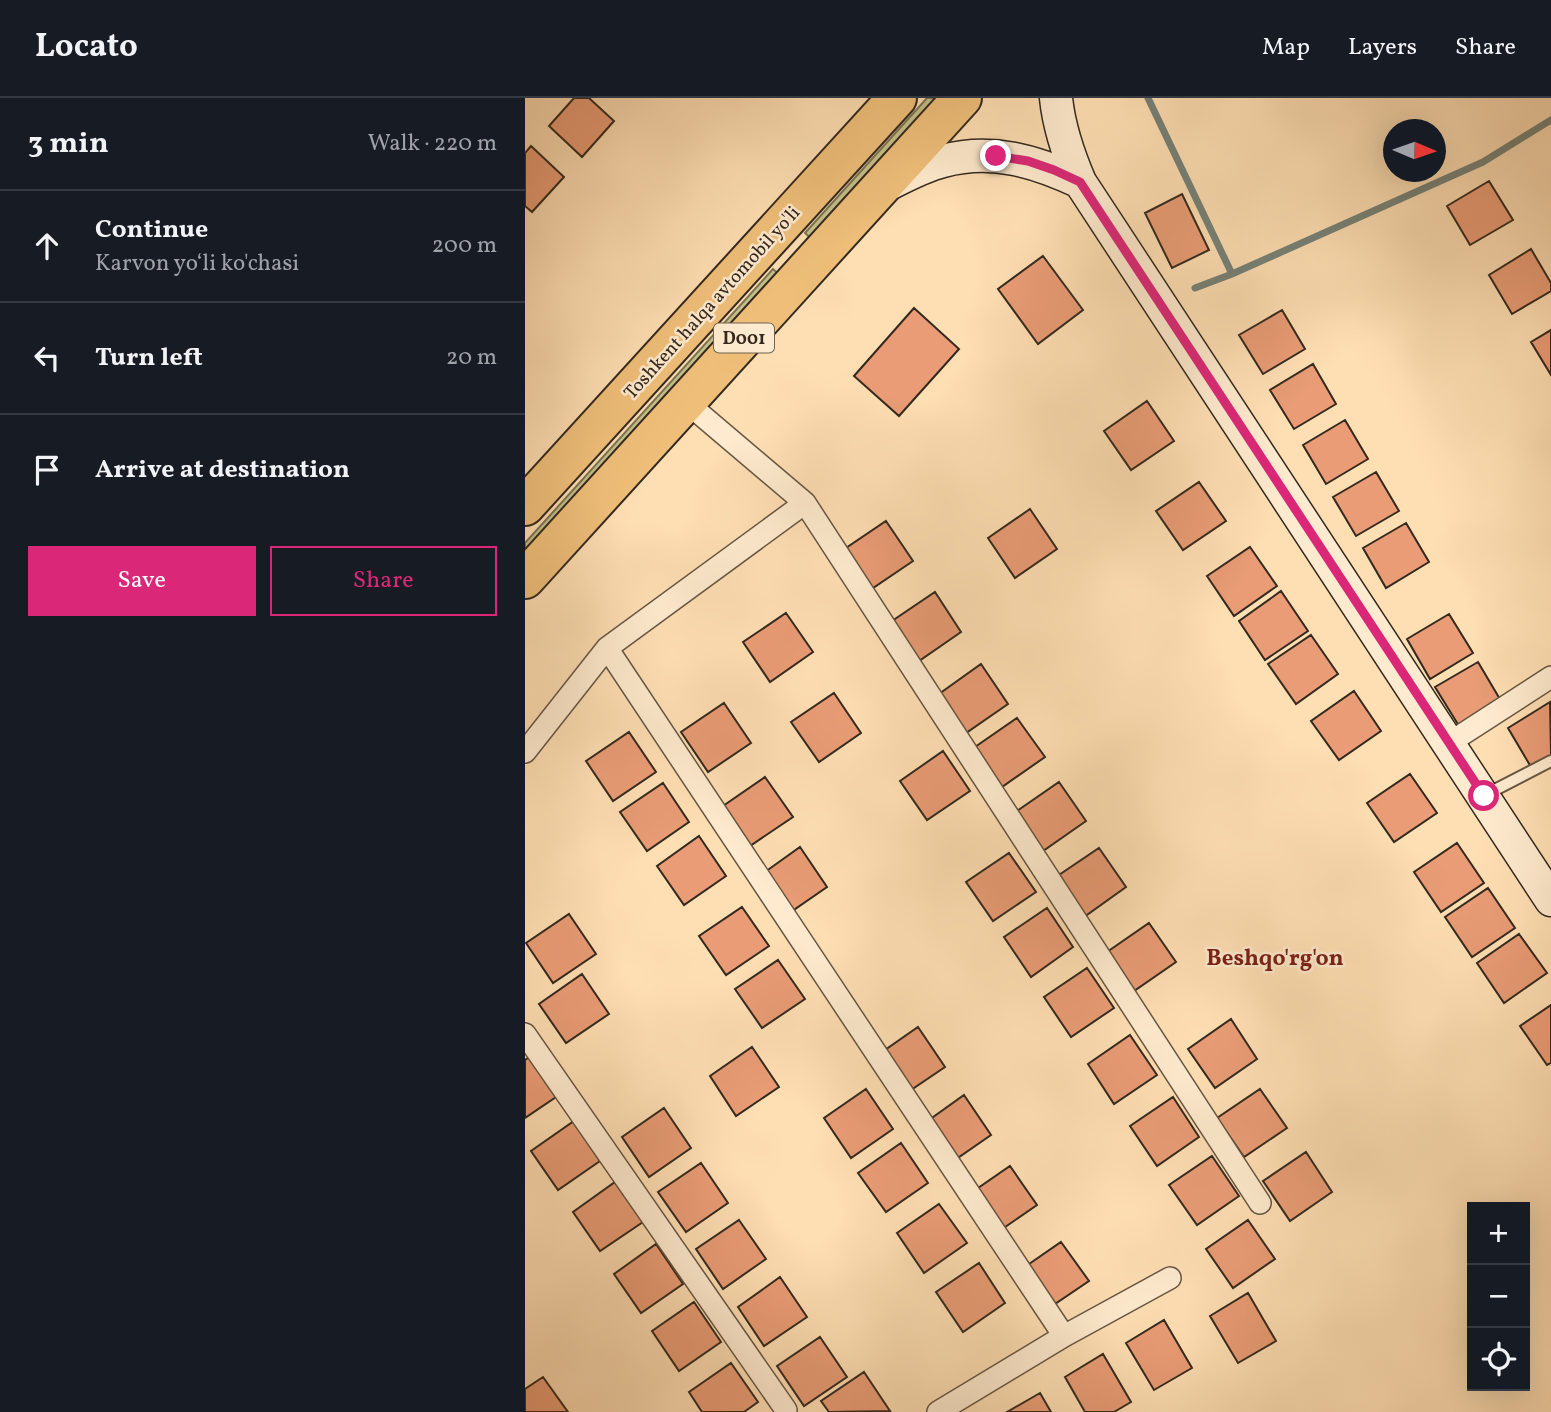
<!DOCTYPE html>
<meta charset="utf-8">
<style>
body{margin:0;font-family:Vollkorn,serif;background:#242831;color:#f1f3f6}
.controls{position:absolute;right:21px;bottom:21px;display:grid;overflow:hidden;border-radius:0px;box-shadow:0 7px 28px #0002}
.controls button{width:63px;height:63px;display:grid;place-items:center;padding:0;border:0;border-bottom:2px solid #363941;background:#171b24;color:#f1f3f6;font:35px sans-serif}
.compass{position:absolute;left:858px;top:21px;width:63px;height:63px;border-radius:50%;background:#171b24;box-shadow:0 7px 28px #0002;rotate:92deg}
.stop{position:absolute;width:21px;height:21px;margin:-16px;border:5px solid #db2777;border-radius:50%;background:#fff}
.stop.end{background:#db2777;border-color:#fff;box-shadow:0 2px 7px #0008}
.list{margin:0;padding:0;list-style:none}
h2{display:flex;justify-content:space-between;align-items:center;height:91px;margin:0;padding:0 28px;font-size:30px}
h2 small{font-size:23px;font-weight:400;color:#9ea1a6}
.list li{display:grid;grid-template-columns:46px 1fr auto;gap:21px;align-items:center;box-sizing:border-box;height:112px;padding:0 28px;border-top:2px solid #363941}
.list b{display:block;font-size:26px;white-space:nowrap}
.list p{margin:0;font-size:23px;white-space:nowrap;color:#9ea1a6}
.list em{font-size:23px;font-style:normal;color:#9ea1a6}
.actions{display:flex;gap:14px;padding:21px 28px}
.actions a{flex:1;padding:16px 0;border:2px solid #db2777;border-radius:0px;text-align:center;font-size:24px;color:#db2777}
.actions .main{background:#db2777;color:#fff}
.icon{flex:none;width:38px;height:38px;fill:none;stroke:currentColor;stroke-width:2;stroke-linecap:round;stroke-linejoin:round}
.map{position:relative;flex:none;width:1026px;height:1314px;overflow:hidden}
header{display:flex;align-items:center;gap:42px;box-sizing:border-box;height:98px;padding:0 35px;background:#171b24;border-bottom:2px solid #363941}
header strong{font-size:33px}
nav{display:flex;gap:38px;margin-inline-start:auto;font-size:24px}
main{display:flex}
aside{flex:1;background:#171b24}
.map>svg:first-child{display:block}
.green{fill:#c5c089;stroke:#7c7454;stroke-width:2}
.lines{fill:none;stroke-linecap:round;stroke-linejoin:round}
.stream{stroke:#758177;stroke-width:7}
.building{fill:#e99c75;stroke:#34291e;stroke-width:2}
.lane-casing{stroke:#665643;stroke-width:14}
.street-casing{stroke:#665643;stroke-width:24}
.secondary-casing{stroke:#34291e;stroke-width:35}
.highway-casing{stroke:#34291e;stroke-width:42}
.lane{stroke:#feeace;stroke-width:10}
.street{stroke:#feeace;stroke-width:21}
.secondary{stroke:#feeace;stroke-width:32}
.highway{stroke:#efbf7a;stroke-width:38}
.route{stroke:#db2777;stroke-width:9}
.labels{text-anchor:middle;stroke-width:5;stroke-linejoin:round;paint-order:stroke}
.shield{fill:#feeace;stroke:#716353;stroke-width:2}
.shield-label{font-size:18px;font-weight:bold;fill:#34291e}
.street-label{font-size:19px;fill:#34291e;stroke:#feeace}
.quarter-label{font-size:23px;font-weight:bold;fill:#7a1f14;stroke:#feeace}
</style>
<header>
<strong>Locato</strong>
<nav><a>Map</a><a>Layers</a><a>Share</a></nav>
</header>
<main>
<aside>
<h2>3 min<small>Walk · 220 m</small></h2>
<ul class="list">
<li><svg class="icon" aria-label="ahead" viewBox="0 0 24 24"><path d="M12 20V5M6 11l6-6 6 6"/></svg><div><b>Continue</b><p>Karvon yo‘li ko'chasi</p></div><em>200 m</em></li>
<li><svg class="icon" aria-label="left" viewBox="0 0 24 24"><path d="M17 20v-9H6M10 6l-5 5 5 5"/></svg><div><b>Turn left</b></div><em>20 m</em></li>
<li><svg class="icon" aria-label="arrive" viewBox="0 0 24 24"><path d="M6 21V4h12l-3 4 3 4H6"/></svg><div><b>Arrive at destination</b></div></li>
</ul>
<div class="actions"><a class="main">Save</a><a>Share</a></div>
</aside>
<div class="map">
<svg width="1026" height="1314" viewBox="0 0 1026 1314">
<rect width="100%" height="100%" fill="#fedeb3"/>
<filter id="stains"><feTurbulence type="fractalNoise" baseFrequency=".00286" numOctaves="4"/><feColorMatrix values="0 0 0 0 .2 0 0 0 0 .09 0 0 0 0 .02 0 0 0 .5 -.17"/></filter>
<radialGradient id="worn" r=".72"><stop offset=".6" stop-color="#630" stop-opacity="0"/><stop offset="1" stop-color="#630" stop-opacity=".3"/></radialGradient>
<path class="green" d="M 402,0 L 423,0 L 291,145 L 280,135 Z
M 248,171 L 258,180 L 0,466 L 0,445 Z"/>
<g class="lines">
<path class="stream" d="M 623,0 L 707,176
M 670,190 L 707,176 L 958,64 L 1026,22"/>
</g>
<path class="building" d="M 49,0 L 64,0 L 89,23 L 57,59 L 24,28 Z
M 6,48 L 39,79 L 7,114 L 0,108 L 0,55 Z
M 964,83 L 988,122 L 945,147 L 922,108 Z
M 657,96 L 684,152 L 647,170 L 620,115 Z
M 1006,151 L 1026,185 L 1026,193 L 987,216 L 964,177 Z
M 518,158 L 558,212 L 513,246 L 473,191 Z
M 389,210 L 434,251 L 374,318 L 329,278 Z
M 757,212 L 780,251 L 738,276 L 714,237 Z
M 1026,232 L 1026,277 L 1006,244 Z
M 788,266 L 811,306 L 769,331 L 745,292 Z
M 622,303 L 649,343 L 606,372 L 579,333 Z
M 820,322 L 843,361 L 801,386 L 778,347 Z
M 851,374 L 874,413 L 831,438 L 808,399 Z
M 674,384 L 701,423 L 658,452 L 631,413 Z
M 505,411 L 532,451 L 490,480 L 463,440 Z
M 361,423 L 388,463 L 345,492 L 318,452 Z
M 881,425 L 904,464 L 861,490 L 838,450 Z
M 725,449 L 752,488 L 709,518 L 682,478 Z
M 756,493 L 783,533 L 740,562 L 714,523 Z
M 410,494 L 436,534 L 394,563 L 367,523 Z
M 261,515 L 288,554 L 245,584 L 218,544 Z
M 924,516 L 948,555 L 905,581 L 882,541 Z
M 786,537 L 813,576 L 771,606 L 743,566 Z
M 953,564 L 976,603 L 934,628 L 910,589 Z
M 456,566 L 483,606 L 441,635 L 414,596 Z
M 829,593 L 856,633 L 814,662 L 786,623 Z
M 309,595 L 336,635 L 294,664 L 266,624 Z
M 1025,604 L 1026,657 L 1006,669 L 983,630 Z
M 199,605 L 226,645 L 183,674 L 156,634 Z
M 492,620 L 520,659 L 477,689 L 450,649 Z
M 104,634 L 131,674 L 88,703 L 61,663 Z
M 418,653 L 445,693 L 402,722 L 375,683 Z
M 885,676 L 912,715 L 869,744 L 842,705 Z
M 240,679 L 268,719 L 225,748 L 198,708 Z
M 534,684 L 561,723 L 518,753 L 492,713 Z
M 138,685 L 164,724 L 122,753 L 95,714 Z
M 174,738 L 201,778 L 159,807 L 132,768 Z
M 932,745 L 959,785 L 916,814 L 889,774 Z
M 275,749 L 302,789 L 260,818 L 233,779 Z
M 574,750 L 601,789 L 559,819 L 531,779 Z
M 484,755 L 511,794 L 468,823 L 441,784 Z
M 963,790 L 990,830 L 947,859 L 920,819 Z
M 217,809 L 244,848 L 201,877 L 174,838 Z
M 522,810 L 548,849 L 506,879 L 479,839 Z
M 44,816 L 71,856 L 28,885 L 1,845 Z
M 624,825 L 651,864 L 609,893 L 582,854 Z
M 994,836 L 1022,875 L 979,905 L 952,865 Z
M 253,862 L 280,901 L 237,930 L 210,891 Z
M 562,870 L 589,910 L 546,939 L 519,899 Z
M 57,876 L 84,916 L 41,945 L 14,906 Z
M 1026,907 L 1026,965 L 1022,967 L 995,928 Z
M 706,921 L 732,961 L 690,990 L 663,951 Z
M 393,929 L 420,969 L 377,998 L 350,959 Z
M 605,937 L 632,977 L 589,1006 L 563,966 Z
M 227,949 L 254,989 L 211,1018 L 185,978 Z
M 6,958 L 34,997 L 0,1020 L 0,962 Z
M 341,991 L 368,1031 L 326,1060 L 299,1020 Z
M 735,991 L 762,1030 L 719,1059 L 692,1020 Z
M 439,997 L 466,1037 L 424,1066 L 397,1027 Z
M 648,999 L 674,1039 L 632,1068 L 605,1028 Z
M 139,1010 L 166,1050 L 124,1079 L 97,1039 Z
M 49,1023 L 75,1063 L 33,1092 L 6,1053 Z
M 376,1045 L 403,1085 L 361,1114 L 333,1075 Z
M 781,1054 L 807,1094 L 765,1123 L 738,1083 Z
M 687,1058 L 714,1098 L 672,1127 L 644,1087 Z
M 176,1065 L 203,1105 L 161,1134 L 133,1094 Z
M 485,1068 L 512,1107 L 470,1136 L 443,1097 Z
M 90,1084 L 118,1124 L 75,1153 L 48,1114 Z
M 414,1106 L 442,1145 L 399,1175 L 372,1135 Z
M 214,1122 L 241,1161 L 198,1191 L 171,1151 Z
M 723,1122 L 750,1161 L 708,1190 L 681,1151 Z
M 536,1144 L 564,1183 L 521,1212 L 494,1173 Z
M 131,1146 L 158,1186 L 116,1215 L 89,1176 Z
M 454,1165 L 480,1205 L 438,1234 L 411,1194 Z
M 255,1179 L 282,1219 L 239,1248 L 213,1209 Z
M 723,1195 L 751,1243 L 713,1265 L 685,1218 Z
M 169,1204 L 196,1244 L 154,1273 L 127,1233 Z
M 639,1222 L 667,1270 L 629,1292 L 601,1245 Z
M 295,1239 L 322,1279 L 279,1308 L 252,1268 Z
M 578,1256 L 606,1304 L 589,1314 L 560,1314 L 540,1279 Z
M 206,1265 L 233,1304 L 219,1314 L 177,1314 L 164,1294 Z
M 339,1274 L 365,1313 L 304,1314 L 296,1303 Z
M 18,1279 L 43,1314 L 0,1314 L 0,1291 Z
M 515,1295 L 526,1314 L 482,1314 Z"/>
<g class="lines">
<g class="lane-casing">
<path id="lane" d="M 960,697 L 1026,663"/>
</g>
<g class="street-casing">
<path id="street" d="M 161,304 L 280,405 L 735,1105
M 82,550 L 539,1238
M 924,645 L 1026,579
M 0,654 L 82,550 L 280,405
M 0,936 L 261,1312
M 413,1314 L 539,1238 L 645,1180"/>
</g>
<g class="secondary-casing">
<path id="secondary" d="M 531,0 C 534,30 543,56 555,84 L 1026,802
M 362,87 C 380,78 398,68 418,63 C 467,50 510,63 555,84"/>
</g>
<g class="highway-casing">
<path id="highway" d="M 0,408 L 372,0
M 0,481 L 437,0"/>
</g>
<use href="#lane" class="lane"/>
<use href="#street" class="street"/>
<use href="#secondary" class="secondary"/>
<use href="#highway" class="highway"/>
</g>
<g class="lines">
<path class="route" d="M 471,58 L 503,63 L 529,72 L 555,84 L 959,698"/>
</g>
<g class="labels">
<rect class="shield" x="189" y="225.5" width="60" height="29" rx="5"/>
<g class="shield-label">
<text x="219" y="246">D001</text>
</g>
<g class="street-label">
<text transform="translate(186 204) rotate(-48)" y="7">Toshkent halqa avtomobil yo'li</text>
</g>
<g class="quarter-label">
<text x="750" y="867">Beshqo'rg'on</text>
</g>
</g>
<rect width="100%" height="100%" filter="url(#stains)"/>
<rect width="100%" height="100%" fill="url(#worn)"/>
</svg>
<div class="controls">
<button>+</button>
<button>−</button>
<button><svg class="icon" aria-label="locate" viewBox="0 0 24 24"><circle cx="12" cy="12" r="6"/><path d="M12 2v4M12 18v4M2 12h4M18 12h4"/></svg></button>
</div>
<svg class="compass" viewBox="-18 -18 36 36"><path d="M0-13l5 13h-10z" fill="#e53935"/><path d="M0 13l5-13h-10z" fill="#9ea1a6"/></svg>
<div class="stop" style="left:959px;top:698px"></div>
<div class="stop end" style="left:471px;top:58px"></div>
</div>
</main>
